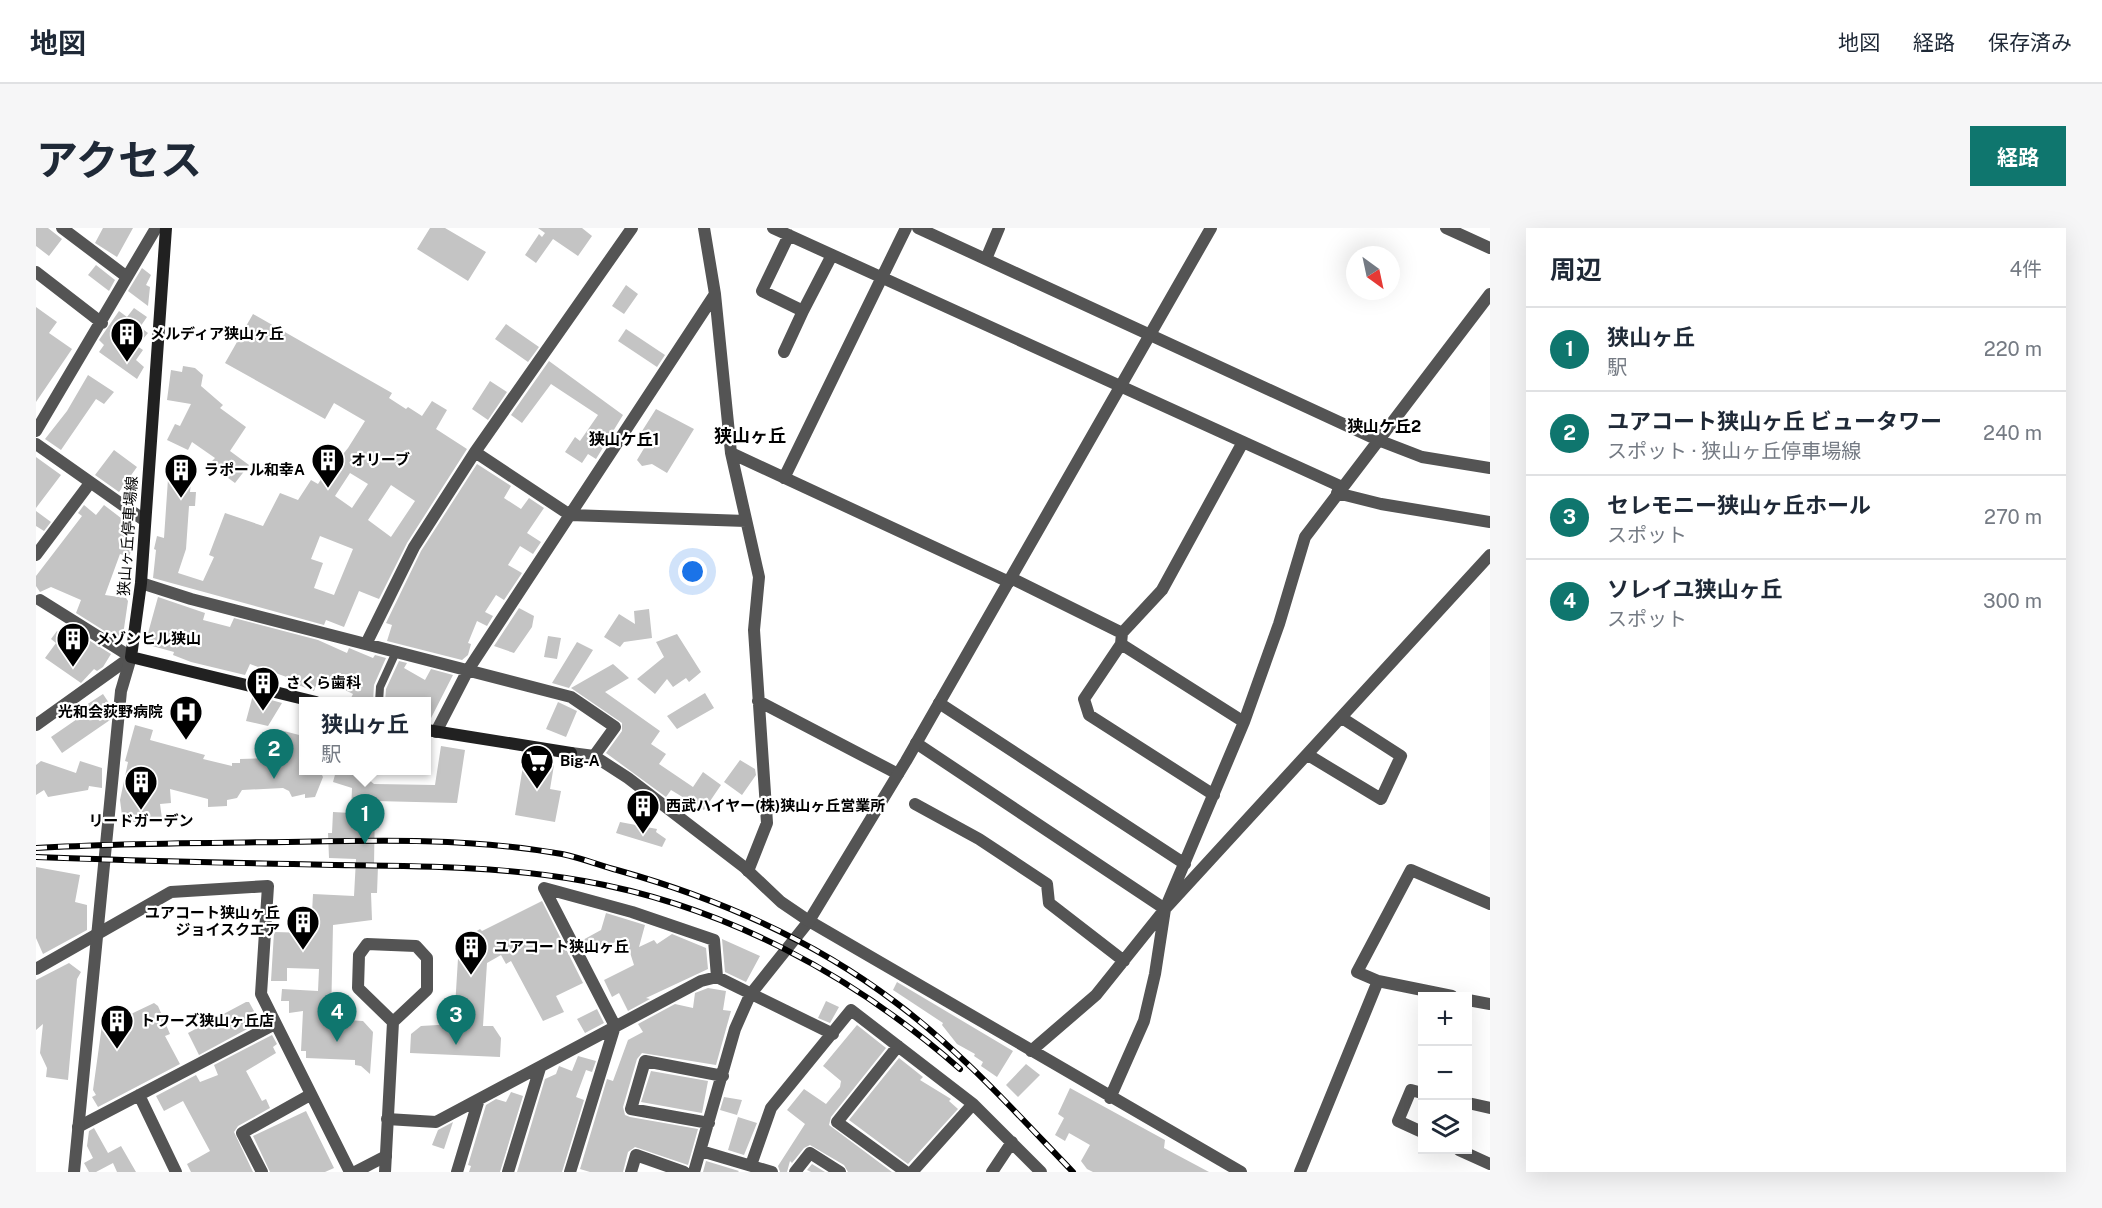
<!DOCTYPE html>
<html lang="ja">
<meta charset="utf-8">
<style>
body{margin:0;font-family:"Public Sans","Noto Sans JP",sans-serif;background:#f6f6f7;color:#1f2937}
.controls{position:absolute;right:18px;bottom:18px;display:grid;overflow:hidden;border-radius:0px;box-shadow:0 6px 24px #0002}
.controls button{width:54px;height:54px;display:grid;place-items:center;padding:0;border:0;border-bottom:2px solid #e0e1e3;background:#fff;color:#1f2937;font:30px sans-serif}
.compass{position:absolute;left:1310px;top:18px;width:54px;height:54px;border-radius:50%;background:#fff;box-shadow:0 6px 24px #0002;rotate:147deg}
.you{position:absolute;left:657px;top:344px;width:21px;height:21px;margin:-15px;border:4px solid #fff;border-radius:50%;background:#1a73e8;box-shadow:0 0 0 9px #1a73e833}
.badge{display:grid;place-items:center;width:39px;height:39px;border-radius:50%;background:#0f766e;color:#fff;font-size:20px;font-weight:700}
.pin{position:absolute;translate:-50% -50px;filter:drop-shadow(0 2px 3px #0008)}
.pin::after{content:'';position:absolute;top:32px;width:21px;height:18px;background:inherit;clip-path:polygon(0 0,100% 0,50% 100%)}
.popup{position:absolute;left:263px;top:469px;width:132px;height:78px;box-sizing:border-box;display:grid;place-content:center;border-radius:0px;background:#fff;filter:drop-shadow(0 2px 4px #0005);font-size:20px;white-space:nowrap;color:#747a83}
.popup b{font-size:22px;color:#1f2937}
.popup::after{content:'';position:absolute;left:50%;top:100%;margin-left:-12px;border:12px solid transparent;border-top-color:#fff}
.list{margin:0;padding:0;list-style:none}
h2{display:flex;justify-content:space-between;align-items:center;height:78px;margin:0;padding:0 24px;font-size:26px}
h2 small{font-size:20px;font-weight:400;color:#747a83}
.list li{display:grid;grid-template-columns:39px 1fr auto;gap:18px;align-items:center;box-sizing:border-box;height:84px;padding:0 24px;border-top:2px solid #e0e1e3}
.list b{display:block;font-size:22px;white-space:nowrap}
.list p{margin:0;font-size:20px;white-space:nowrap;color:#747a83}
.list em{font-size:20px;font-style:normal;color:#747a83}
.icon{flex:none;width:33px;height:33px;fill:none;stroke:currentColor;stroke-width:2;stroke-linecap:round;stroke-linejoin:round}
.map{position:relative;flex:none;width:1454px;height:944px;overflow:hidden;border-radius:0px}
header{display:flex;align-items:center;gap:36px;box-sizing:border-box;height:84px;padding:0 30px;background:#fff;border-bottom:2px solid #e0e1e3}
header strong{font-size:28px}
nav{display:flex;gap:33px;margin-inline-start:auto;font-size:21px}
.intro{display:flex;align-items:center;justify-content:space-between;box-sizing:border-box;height:144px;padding:0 36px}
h1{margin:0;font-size:42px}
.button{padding:15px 27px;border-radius:0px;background:#0f766e;color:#fff;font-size:21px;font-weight:700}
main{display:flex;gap:36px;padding:0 36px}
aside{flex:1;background:#fff;border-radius:0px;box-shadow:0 6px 24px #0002}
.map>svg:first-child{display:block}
.building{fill:#c4c4c4;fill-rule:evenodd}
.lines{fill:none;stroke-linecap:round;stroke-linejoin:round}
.pedestrian{stroke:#545454;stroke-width:8}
.minor{stroke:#545454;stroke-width:12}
.tertiary{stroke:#545454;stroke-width:12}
.secondary{stroke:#212121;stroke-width:12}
.rail-casing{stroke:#000;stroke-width:6}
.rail{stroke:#fff;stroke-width:4;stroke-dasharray:11;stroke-linecap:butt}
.labels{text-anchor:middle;stroke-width:4.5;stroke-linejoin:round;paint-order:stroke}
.poi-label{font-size:15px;font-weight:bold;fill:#000;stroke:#fff;text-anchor:start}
.street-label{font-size:15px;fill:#000;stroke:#fff}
.neighbourhood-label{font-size:16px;font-weight:bold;fill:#000;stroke:#fff}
.quarter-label{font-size:18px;font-weight:bold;fill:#000;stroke:#fff}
</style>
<header>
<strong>地図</strong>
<nav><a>地図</a><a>経路</a><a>保存済み</a></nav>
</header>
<div class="intro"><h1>アクセス</h1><a class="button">経路</a></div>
<main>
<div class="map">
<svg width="1454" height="944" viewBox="0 0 1454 944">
<rect width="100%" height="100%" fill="#fff"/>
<path class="building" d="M 0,0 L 12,0 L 26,11 L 13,28 L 0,18 Z
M 67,0 L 97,0 L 81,29 L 59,15 Z
M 394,0 L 409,0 L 450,24 L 432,53 L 381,21 Z
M 502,0 L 546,0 L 556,8 L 542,28 L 517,11 L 500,35 L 489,27 L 503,6 L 506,9 L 509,5 Z
M 60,37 L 79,52 L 73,63 L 52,47 Z
M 106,40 L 115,47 L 110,57 L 114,59 L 112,78 L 92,63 Z
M 590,57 L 602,66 L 588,86 L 576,78 Z
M 0,79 L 21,94 L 13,105 L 36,121 L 0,174 Z
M 98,80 L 111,89 L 104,99 L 112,105 L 101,118 L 107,122 L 100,132 L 108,139 L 101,151 L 63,124 L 68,117 L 63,112 L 83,83 L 91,89 Z
M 217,86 L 356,165 L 353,170 L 370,181 L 372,179 L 386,188 L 396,173 L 411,182 L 400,201 L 431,221 L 371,315 L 343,371 L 323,363 L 308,399 L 290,392 L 288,397 L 117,350 L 120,322 L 118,321 L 121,308 L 128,310 L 132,251 L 155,253 L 154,264 L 160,264 L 159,278 L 153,278 L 150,321 L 142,345 L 167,353 L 178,329 L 173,327 L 189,285 L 227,298 L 244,265 L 262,272 L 275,252 L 282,256 L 296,234 L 299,236 L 312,220 L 329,193 L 298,175 L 289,191 L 189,135 ZM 314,245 L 332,256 L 316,280 L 299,268 ZM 355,257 L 379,273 L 355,309 L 332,292 ZM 284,308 L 317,321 L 298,367 L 278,360 L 287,335 L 275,331 Z
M 470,96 L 503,119 L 492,134 L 459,111 Z
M 590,101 L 629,127 L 621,139 L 582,113 Z
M 513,133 L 587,187 L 560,231 L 552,226 L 546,235 L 529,224 L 539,209 L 544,213 L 562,187 L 515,156 L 486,195 L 475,187 Z
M 147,138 L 159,140 L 167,147 L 165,158 L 187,177 L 184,180 L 210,199 L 194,223 L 213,237 L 199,255 L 184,244 L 187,241 L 176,233 L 179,230 L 156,214 L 152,222 L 131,212 L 139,196 L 144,198 L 155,176 L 131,172 L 135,142 L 146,144 Z
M 52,147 L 78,164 L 68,176 L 60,171 L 25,222 L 9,211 L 31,183 Z
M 454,153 L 471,164 L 452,192 L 436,181 Z
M 620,181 L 658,201 L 631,245 L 616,236 L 606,238 L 601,232 L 610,217 L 601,211 Z
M 78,222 L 101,239 L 83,264 L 59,247 Z
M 0,229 L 25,247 L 0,280 Z
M 441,236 L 475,258 L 468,270 L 485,281 L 493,270 L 508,280 L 491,305 L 505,314 L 497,326 L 484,318 L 472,337 L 486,345 L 468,372 L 460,367 L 449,384 L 457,388 L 451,398 L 441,393 L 432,415 L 435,416 L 432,427 L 426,432 L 351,413 L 356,397 L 350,395 L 385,323 Z
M 48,277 L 60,287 L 68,277 L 98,300 L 87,313 L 97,317 L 93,329 L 84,326 L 69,367 L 90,370 L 92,373 L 86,414 L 40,385 L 45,372 L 15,359 L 4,364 L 0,358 L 0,348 L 46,288 L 42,285 Z
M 0,283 L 15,294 L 8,303 L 0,298 Z
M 122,369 L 169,385 L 167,392 L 194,399 L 198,390 L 282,412 L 311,425 L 313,420 L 337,430 L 339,427 L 350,430 L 338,457 L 337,474 L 313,474 L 317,466 L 283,449 L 278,463 L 262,457 L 262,453 L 214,436 L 209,447 L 155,434 L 137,427 L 138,424 L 109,416 Z
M 483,380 L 498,388 L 496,399 L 478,425 L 458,418 Z
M 613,381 L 616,410 L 588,414 L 584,419 L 568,409 L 583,386 L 599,396 L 598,383 Z
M 35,401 L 75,426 L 67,439 L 61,443 L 58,441 L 45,455 L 9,430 L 20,415 L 15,411 L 21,403 L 30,410 Z
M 641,406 L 665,444 L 653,454 L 650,450 L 637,459 L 631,451 L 619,466 L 601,451 L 628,429 L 620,414 Z
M 512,408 L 525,410 L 521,431 L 508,429 Z
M 541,414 L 557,422 L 533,460 L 516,455 Z
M 363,433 L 371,435 L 368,440 L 389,452 L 395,441 L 417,447 L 393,494 L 390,494 L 390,474 L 349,474 L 350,461 Z
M 577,436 L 593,450 L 569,464 L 624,503 L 615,516 L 630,526 L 623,536 L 657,559 L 667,544 L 685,557 L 668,582 L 635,562 L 630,569 L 570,525 L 586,503 L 586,495 L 535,460 Z
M 669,465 L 678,480 L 641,501 L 631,488 Z
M 67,466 L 73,475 L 52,490 L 74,492 L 26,525 L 15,509 L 44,489 L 50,489 L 44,481 Z
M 217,467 L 246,475 L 232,498 L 210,493 Z
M 522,474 L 541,483 L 530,509 L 510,501 Z
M 99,497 L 117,502 L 114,512 L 169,527 L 167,531 L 196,538 L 196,535 L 204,535 L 204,531 L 241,530 L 244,502 L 267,508 L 267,543 L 284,543 L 287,549 L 279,569 L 269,570 L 269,566 L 256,569 L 253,563 L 247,560 L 206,562 L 201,570 L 191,572 L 191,578 L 172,579 L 172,571 L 134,561 L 135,575 L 124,576 L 126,591 L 87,595 L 84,572 L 92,534 L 89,533 Z
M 405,518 L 429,522 L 421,575 L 339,573 L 338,638 L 342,638 L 341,665 L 335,665 L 336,692 L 297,697 L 295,791 L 327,793 L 337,804 L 334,846 L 325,838 L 319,837 L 319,832 L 270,830 L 270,823 L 265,823 L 267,783 L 253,785 L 253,773 L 245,773 L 246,761 L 282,763 L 283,741 L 251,740 L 251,753 L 235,753 L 238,704 L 275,705 L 277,666 L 318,668 L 320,631 L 293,630 L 292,605 L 296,605 L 297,584 L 315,585 L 316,560 L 297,554 L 300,543 L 328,543 L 327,547 L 338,556 L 399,557 Z
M 488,532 L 518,537 L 514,561 L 525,563 L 519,594 L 479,587 Z
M 704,532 L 719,541 L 720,547 L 706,567 L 688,554 Z
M 5,533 L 40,545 L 44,533 L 66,540 L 66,560 L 53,558 L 52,562 L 12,569 L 8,562 L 0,567 L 0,537 Z
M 584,594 L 621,601 L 620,604 L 630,611 L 626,619 L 580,605 Z
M 0,639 L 44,647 L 39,674 L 51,677 L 51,702 L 7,726 L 0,710 Z
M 506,673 L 547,755 L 520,768 L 528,784 L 507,793 L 475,733 L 470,736 L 465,727 L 451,735 L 447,798 L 457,798 L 465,810 L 464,829 L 374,825 L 375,806 L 385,798 L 418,796 L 423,714 L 444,701 L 446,703 Z
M 570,685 L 609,697 L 603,719 L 618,712 L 621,716 L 636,706 L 670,720 L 672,741 L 610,770 L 614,771 L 592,783 L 583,765 L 576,769 L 568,752 L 598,737 L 589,709 L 555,726 L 554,723 L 551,725 L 545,713 L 565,702 Z
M 686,711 L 724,728 L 710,754 L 689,744 Z
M 33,735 L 45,744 L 41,751 L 32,852 L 10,849 L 11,840 L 4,825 L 7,796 L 0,802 L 0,752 Z
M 861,754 L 977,823 L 961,849 L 945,838 L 947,834 L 938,828 L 939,826 L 921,816 L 906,797 L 907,795 L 857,762 Z
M 672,760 L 690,763 L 687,782 L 695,783 L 680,837 L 606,825 L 601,831 L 587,879 L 589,887 L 594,889 L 662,901 L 652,937 L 599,919 L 592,924 L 587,944 L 554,944 L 544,941 L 571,851 L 577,853 L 592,812 L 607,804 L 602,796 L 639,776 L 657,780 L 659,765 Z
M 790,773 L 803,779 L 794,795 L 782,790 Z
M 210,774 L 213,774 L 224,794 L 163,827 L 152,805 Z
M 118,775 L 122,778 L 134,806 L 129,808 L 144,836 L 62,879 L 56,869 L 60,867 L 57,862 L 66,797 L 74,796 Z
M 561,781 L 568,795 L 549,805 L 541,791 Z
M 821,797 L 850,820 L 795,889 L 793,897 L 856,944 L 812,944 L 808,937 L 774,917 L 768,920 L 756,935 L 754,933 L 751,944 L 744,944 L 742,938 L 769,896 L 751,882 L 768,861 L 790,876 L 804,859 L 805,853 L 787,838 Z
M 236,807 L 241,816 L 237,819 L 240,825 L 210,843 L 226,873 L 230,871 L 234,880 L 202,898 L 198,904 L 217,944 L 155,944 L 151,936 L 174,923 L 147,873 L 128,883 L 120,868 L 160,847 L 164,854 L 182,847 L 178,837 Z
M 542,828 L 560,833 L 556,844 L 550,842 L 540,869 L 548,872 L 526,944 L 481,944 L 509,851 L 520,846 L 523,838 L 536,843 Z
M 863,830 L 887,849 L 884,852 L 915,871 L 913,873 L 922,881 L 872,936 L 813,892 Z
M 990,836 L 1004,847 L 982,869 L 970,857 Z
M 615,843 L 672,853 L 666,885 L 605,874 Z
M 1034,860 L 1129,912 L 1128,920 L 1173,944 L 1057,944 L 1051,941 L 1045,933 L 1054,917 L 1033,905 L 1029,913 L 1019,907 L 1028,890 L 1022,886 Z
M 475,864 L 487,868 L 464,944 L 433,944 L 435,938 L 432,937 L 450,877 L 460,871 L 470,874 Z
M 688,869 L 706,872 L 701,887 L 684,882 Z
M 270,883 L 298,940 L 289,944 L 234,944 L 217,908 Z
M 702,889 L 721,895 L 708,927 L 692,922 Z
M 417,894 L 408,921 L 396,917 L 402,902 Z
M 58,900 L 72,925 L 85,918 L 100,944 L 81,944 L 77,935 L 60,944 L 53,944 L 48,935 L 57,930 L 51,918 L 53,903 Z
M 670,933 L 703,943 L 702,944 L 667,944 Z
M 776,936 L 789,944 L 775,944 L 771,942 Z"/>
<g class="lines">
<path class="pedestrian" d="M 343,474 L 344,459 L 360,424"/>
<path class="minor" d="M 26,0 L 91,49
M 668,0 L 679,66 L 695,225 L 723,349 L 718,402 L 731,595 L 712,643
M 737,0 L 1306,259
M 882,0 L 1342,212 L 1386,229 L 1454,240
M 1410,0 L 1454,20
M 950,31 L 963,0
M 0,44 L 66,95
M 767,83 L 796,27
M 748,124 L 767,83 L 726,63 L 753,7
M 0,203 L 120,0
M 439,224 L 534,287 L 710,293
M 695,225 L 973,354
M 748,250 L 870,0
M 1301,265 L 1345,276 L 1454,294
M 0,327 L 54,255
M 975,350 L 1086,405 L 1085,416 L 1208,494
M 105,355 L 155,371 L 535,469 L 579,499 L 558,528
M 1086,405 L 1126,362 L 1207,214
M 330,416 L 378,319 L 439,224 L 596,0
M 1085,416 L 1048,471 L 1053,487 L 1178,567
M 722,473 L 862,546
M 903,475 L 1149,636
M 0,497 L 95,429 L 4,372
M 400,504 L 432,442 L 679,66
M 880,515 L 1129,681
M 1272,527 L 1345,571 L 1365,528 L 1306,490
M 879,576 L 943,611 L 1011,656 L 1013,675 L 1088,733
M 0,741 L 135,664 L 232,658 L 225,766 L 314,944
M 1342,753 L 1416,768
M 1432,772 L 1454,776
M 862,818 L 801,894 L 870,944
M 995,823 L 1060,767 L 1129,681 L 1454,327
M 1386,865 L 1375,862 L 1362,893 L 1386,904
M 103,867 L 140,944
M 1074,870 L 1108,793 L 1119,746 L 1129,681 L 1208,494 L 1243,396 L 1269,309 L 1454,66
M 1432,875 L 1454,880
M 351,891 L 400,894 L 665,753 L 681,749 L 797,806
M 673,895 L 595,881 L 609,833 L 687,848
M 42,899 L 239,796
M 1423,922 L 1454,936
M 665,923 L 736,944
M 715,937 L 735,880 L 815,782 L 937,876 L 1005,944
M 226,944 L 206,905 L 274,867
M 319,944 L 350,928
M 421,944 L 443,871
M 472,944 L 504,840
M 534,944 L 579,798 L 508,660 L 596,684 L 678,712 L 681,749
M 595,944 L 600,927 L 648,944
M 658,944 L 699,801 L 714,767 L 773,693 L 1205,944
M 759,944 L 774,925 L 804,944
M 876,944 L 937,876
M 956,944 L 976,914
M 1264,944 L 1342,753 L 1321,744 L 1375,642 L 1454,676"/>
<path class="tertiary" d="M 0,216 L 108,292
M 535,525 L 558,528 L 592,550 L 708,639 L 745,674 L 773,693 L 870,533 L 1175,0
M 38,944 L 85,463 L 95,429
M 349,944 L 357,794 L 391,762 L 391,730 L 380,718 L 331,716 L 323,727 L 322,760 L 357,794"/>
<path class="secondary" d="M 130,0 L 105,355 L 95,429 L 280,474
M 391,502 L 535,525"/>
<g class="rail-casing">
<path id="rail" d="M 0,620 C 84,615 168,615 252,614 C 343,612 436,610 526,626 C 545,630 563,637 581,642 C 681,670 776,711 859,774 C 925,823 980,885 1037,944
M 0,629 C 99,633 199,635 299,637 C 382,638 466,638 548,653 C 689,678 817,747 924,841"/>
</g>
<use href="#rail" class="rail"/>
</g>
<defs>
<g id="building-pin" transform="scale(1.725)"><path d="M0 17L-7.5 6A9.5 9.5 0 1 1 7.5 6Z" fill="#000" stroke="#fff"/><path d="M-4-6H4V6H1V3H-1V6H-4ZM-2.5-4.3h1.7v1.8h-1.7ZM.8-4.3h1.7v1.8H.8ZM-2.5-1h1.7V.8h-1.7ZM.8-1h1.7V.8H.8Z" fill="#fff"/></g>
<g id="hospital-pin" transform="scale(1.725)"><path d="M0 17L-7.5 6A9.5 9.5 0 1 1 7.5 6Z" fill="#000" stroke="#fff"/><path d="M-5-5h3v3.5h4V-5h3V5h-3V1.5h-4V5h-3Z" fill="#fff"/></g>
<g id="supermarket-pin" transform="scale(1.725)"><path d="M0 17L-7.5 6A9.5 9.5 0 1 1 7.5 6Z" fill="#000" stroke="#fff"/><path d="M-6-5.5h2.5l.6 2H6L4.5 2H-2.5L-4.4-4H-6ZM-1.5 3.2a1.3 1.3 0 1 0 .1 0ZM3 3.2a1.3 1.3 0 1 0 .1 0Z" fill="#fff"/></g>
</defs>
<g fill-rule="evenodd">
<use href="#building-pin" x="91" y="106"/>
<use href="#building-pin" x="292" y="232"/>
<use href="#building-pin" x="145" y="242"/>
<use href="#building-pin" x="37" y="411"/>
<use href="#building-pin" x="227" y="455"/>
<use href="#hospital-pin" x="150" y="484"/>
<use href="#supermarket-pin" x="501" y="533"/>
<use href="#building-pin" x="105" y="554"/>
<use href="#building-pin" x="607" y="578"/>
<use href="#building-pin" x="267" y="694"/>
<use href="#building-pin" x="435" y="719"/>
<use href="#building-pin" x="81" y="793"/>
</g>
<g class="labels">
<g class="poi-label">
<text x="114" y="111">メルディア狭山ヶ丘</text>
<text x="315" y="237">オリーブ</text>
<text x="168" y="247">ラポール和幸A</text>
<text x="60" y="416">メゾンヒル狭山</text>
<text x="250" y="460">さくら歯科</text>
<text x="127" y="489" text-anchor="end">光和会荻野病院</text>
<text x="524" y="538">Big-A</text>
<text x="630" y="583">西武ハイヤー(株)狭山ヶ丘営業所</text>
<text x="105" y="598" text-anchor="middle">リードガーデン</text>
<text x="244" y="690" text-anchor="end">ユアコート狭山ヶ丘<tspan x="244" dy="17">ジョイスクエア</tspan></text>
<text x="458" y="724">ユアコート狭山ヶ丘</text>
<text x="104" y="798">トワーズ狭山ヶ丘店</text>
</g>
<g class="street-label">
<text transform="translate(92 308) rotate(-86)" y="5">狭山ヶ丘停車場線</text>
</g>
<g class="neighbourhood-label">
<text x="1348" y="204">狭山ケ丘2</text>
<text x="588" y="217">狭山ケ丘1</text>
</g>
<g class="quarter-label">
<text x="714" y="214">狭山ヶ丘</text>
</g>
</g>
</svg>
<div class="controls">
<button>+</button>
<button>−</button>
<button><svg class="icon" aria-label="layers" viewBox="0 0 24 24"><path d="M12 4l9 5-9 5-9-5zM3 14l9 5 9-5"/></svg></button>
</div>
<svg class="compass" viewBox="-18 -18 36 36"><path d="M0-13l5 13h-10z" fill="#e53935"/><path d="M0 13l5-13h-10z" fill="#747a83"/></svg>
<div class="you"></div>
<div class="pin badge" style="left:329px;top:616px">1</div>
<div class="popup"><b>狭山ヶ丘</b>駅</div>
<div class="pin badge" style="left:238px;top:551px">2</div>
<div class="pin badge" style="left:420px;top:817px">3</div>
<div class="pin badge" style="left:301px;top:814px">4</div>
</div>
<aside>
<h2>周辺<small>4件</small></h2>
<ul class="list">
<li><span class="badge">1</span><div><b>狭山ヶ丘</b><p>駅</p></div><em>220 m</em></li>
<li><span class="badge">2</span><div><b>ユアコート狭山ヶ丘 ビュータワー</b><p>スポット · 狭山ヶ丘停車場線</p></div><em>240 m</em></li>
<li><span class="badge">3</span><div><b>セレモニー狭山ヶ丘ホール</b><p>スポット</p></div><em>270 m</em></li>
<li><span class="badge">4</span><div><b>ソレイユ狭山ヶ丘</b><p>スポット</p></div><em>300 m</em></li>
</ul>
</aside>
</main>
